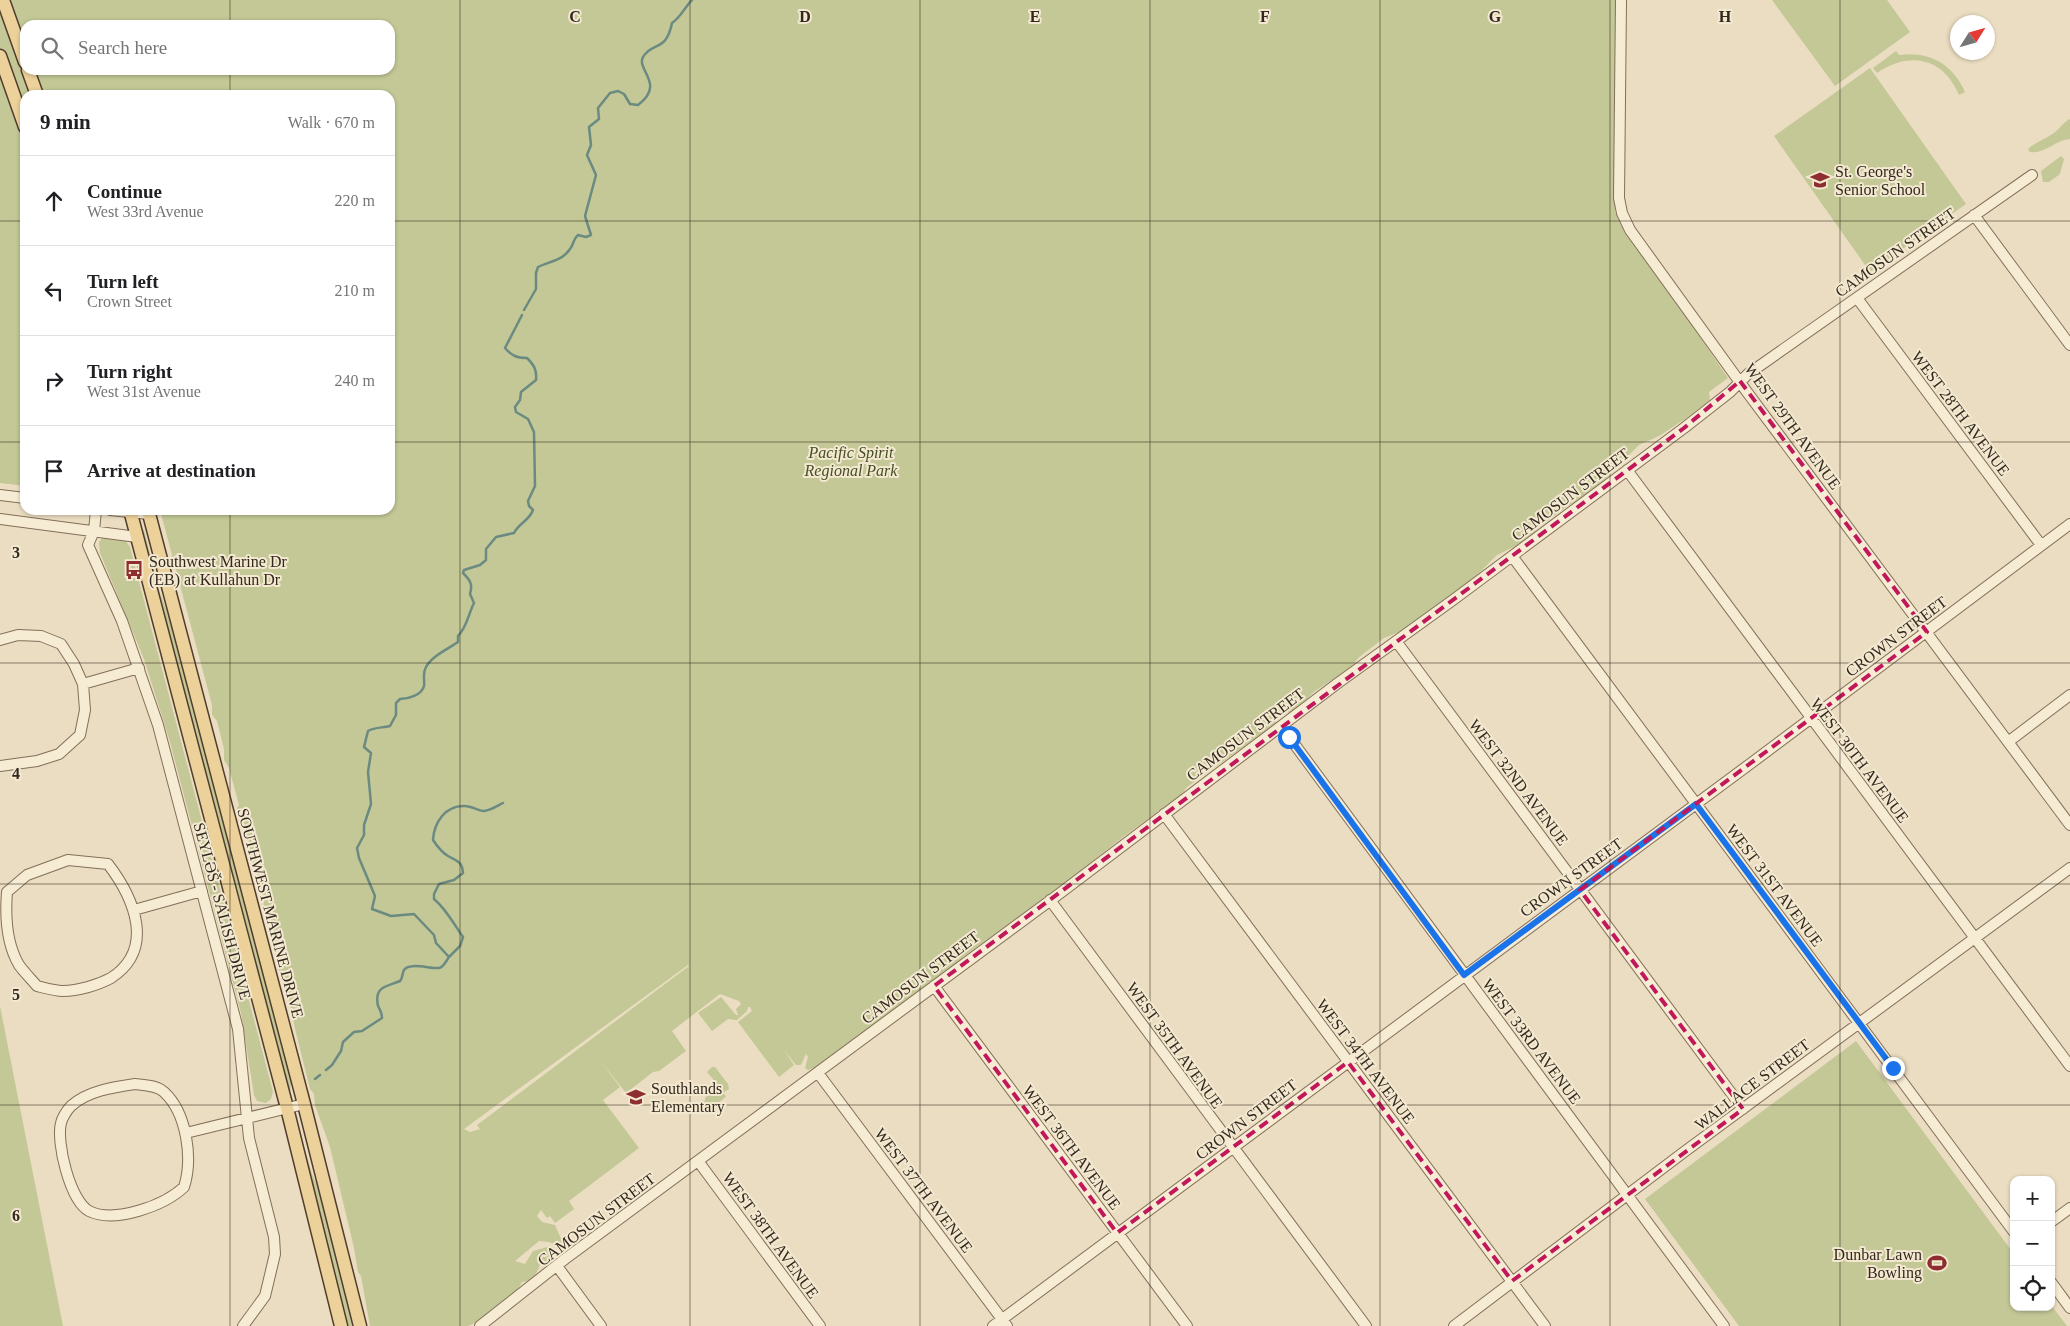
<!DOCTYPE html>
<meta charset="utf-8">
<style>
body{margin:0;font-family:Georgia,serif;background:#f6f6f6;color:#202124}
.controls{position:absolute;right:15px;bottom:15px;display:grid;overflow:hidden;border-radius:10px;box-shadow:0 1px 4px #0004}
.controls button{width:45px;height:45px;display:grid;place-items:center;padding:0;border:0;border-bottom:1px solid #e0e0e0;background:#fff;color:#202124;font:25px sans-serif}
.compass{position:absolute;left:1950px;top:15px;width:45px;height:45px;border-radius:50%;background:#fff;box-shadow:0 1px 4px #0004;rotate:53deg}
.stop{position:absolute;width:15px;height:15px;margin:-11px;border:4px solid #1a73e8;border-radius:50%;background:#fff}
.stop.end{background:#1a73e8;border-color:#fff;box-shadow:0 1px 5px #0008}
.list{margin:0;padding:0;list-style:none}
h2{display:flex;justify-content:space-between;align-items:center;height:65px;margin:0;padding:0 20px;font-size:21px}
h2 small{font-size:16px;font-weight:400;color:#757577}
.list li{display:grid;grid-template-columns:32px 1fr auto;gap:15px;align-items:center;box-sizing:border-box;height:90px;padding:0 20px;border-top:1px solid #e0e0e0}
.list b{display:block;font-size:19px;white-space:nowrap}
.list p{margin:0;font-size:16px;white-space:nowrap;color:#757577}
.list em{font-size:16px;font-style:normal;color:#757577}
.icon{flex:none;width:28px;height:28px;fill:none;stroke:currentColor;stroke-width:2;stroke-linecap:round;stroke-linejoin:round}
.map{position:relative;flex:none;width:2070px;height:1326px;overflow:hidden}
.search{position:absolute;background:#fff;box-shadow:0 1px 4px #0004;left:20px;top:20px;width:375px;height:55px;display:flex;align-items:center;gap:12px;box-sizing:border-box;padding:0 18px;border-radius:15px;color:#757577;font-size:19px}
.panel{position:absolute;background:#fff;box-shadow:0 1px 4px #0004;left:20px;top:90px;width:375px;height:425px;border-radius:15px}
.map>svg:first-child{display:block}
.green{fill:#c3c896;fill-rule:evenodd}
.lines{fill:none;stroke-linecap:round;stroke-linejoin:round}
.stream{stroke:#6b8a82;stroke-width:2.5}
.minor-casing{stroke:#836f5a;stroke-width:12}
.major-casing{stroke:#513d2e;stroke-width:15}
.minor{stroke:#f6ebd3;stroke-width:10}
.major{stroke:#ecd19a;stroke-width:12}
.route{stroke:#1a73e8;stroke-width:6}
.marked{fill:none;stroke:#c2185b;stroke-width:4;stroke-dasharray:10 6;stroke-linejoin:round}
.grid{fill:none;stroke:#33281d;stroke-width:1;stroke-opacity:0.55}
.labels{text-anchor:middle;stroke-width:4;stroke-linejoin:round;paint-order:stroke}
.poi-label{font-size:16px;fill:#33281d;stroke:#f3e8d0;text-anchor:start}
.street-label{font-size:16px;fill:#33281d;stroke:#f3e8d0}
.park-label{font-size:16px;font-style:italic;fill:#454f25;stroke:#f3e8d0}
.grid-label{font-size:16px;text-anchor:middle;font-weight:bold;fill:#33281d;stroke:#f3e8d0;stroke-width:4;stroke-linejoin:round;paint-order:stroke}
</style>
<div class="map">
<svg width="2070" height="1326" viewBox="0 0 2070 1326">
<rect width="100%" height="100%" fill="#ebddc1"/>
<path class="green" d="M 0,0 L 1617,0 L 1615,212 L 1728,378 L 1709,392 L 1710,400 L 1685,419 L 1659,436 L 1639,445 L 1593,491 L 1563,509 L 1536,530 L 1530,539 L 1497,555 L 1466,586 L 1414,626 L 1384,638 L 1358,658 L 1352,667 L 1315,691 L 1291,714 L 1287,712 L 1275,720 L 1277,723 L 1187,787 L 1174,804 L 1163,808 L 1123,837 L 1069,880 L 963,957 L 952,970 L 817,1067 L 808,1070 L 805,1068 L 808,1057 L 806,1054 L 801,1065 L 796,1065 L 784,1050 L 794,1065 L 779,1077 L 738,1022 L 752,1011 L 750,1007 L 748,1007 L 747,1011 L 737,1020 L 728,1019 L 712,1031 L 698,1013 L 721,997 L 736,1015 L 738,1015 L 736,1009 L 741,1004 L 739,1001 L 720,994 L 672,1031 L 686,1051 L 659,1071 L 653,1072 L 626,1093 L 599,1059 L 620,1087 L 603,1100 L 639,1148 L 569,1201 L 574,1209 L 555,1223 L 550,1216 L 547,1218 L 541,1210 L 537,1216 L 542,1222 L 555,1225 L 563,1243 L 558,1246 L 549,1242 L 539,1241 L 515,1261 L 525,1264 L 533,1251 L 551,1246 L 558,1251 L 559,1257 L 552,1261 L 542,1261 C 536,1272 536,1281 522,1282 L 518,1289 L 475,1323 L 468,1326 L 370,1326 L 361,1276 L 358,1272 L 354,1248 L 330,1147 L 315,1105 L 314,1094 L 310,1089 L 296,1033 L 287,990 L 284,986 L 275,958 L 276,946 L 271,938 L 270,924 L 264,912 L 263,892 L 250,857 L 250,845 L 242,816 L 238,813 L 237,808 L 239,805 L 229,768 L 224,760 L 224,749 L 217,721 L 212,715 L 212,705 L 160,510 L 390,510 L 390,95 L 25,95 L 25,486 L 0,483 ZM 25,25 L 390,25 L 390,70 L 25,70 ZM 688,965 L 689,966 L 477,1125 L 480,1129 L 470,1132 L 464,1129 Z
M 1772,0 L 1887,0 L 1910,32 L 1835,86 Z
M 1896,51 L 1899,55 C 1929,51 1953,64 1965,92 L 1959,95 C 1943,57 1909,51 1877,73 L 1873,68 Z
M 1870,68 L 1966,204 L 1870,272 L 1774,136 Z
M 2070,119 L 2070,139 C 2055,140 2046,154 2030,152 L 2028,149 C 2036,142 2045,139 2054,133 C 2060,129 2063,122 2070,119 Z
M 2061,156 L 2064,159 L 2060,174 L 2049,182 L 2043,182 L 2041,171 Z
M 144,530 L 160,593 L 170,619 L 292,1077 L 290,1092 L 142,531 Z
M 103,537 L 125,540 L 130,547 L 273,1092 L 271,1099 L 266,1103 L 257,1101 L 254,1095 L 241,1013 L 170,742 L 144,659 L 100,553 L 99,542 Z
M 0,1006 L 63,1326 L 0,1326 Z
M 1856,1041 L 2014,1254 L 2014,1307 L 2051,1307 L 2051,1305 L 2067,1326 L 1739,1326 L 1645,1199 Z
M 712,1067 L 715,1067 L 728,1084 L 729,1089 L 723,1093 L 726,1096 C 720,1105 706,1106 696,1108 L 701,1100 L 705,1101 L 705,1098 L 714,1089 L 713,1079 L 707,1072 Z
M 298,1125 L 312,1174 L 320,1192 L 354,1326 L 347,1326 Z"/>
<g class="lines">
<path class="stream" d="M 524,310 L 536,289 L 536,273 L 538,267 C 550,261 562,261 570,249 C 574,244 573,239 578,235 L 586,237 L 591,235 L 585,216 L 596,175 L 587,155 L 591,145 L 589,127 L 599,119 L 598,108 L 610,93 L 618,91 L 624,94 L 630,104 L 638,105 C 666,84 636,70 643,57 C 652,41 666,53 672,23 C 681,17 684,8 692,0
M 449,957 L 460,946 L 463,937 C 453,923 447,910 434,899 L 434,894 L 439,884 L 454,880 L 463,873 C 462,861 457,861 448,856 C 441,852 437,846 433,840 C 434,823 445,805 465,806 C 472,806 478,811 484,811 C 491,810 497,806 503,803
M 326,1070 L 332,1065 L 341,1051 L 343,1042 L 354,1032 L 362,1031 L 382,1018 C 382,1013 380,1010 378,1006 C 374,986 386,987 400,981 C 403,978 402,973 404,970 C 408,962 431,969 439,968 C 444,967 446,961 449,957 L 436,943 L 434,935 L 414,914 L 391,916 L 372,909 L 375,896 L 359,858 L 357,848 L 364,835 L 364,825 L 371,804 L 368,772 L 371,753 L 364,747 L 368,731 C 375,727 382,728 390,726 L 396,715 L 396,703 L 400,699 C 408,699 422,695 424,686 C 425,679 422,674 426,667 C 432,656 448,649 458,642 L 458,636 C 467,627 468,615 474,603 L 470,594 C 473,584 470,580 463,573 L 464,570 L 480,565 L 486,560 L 486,549 L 496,537 L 514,533 C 519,523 529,521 533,510 L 529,506 L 528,501 L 535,486 L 534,432 L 528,419 L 516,412 L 515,407 L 520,400 L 521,392 L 536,380 C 537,370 534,365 527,358 C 517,358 512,356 505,348 L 522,315
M 315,1079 L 320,1075"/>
<g class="minor-casing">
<path id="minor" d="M 1621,0 L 1619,198 L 1622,213 L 1630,230 L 1747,392 L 2070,825
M 1974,215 L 2070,345
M 1857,298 L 2041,545
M 1627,470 L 2070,1066
M 0,495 L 25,498
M 96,510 L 94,531 L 88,545 L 122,621 L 158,725 L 238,1029 L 249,1138 L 274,1237 L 275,1254 L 265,1296 L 243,1326
M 110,510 L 149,514
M 0,519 L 137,537
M 1512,556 L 2014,1232
M 0,640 L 18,635 L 41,636 L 61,644 L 74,664 L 83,684 L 85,710 L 80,735 L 59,754 L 37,761 L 0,766
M 1396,641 L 1743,1109
M 83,684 L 139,668
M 1281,726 L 1724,1326
M 2008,742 L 2070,695
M 1164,814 L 1545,1326
M 68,860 L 108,864 C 134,898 156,949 111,978 C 98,985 78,991 63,991 C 55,991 45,988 37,986 C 31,979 24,972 19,965 C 6,943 5,917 7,892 L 27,875 Z
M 1050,900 L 1366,1326
M 134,910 L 202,891
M 934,986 L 1187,1326
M 818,1073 L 1007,1326
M 135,1084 C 144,1085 157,1085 164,1092 C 187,1113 193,1159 184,1187 C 165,1205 115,1224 89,1211 C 70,1201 56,1142 61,1123 C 62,1118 67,1110 71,1106 C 87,1091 114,1087 135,1084 Z
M 186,1133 L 304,1104
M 698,1161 L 820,1326
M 2051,1222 L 2070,1208
M 557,1266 L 601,1326
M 2051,1282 L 2070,1308
M 480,1326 L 565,1259 L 1059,894 L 1338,683 L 1453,600 L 1684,428 L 1730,392 L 1748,374 L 2032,175
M 993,1326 L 1754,761 L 2070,524
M 1454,1326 L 1684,1152 L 2070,868"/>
</g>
<g class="major-casing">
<path id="major" d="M 3,0 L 25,62
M 0,56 L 25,127
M 28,70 L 37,95
M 130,510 L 287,1108 L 341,1326
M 148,510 L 304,1104 L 360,1326"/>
</g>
<use href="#minor" class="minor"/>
<use href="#major" class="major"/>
</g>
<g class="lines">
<path class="route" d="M 1289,737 L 1464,975 L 1696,804 L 1893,1068"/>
</g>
<path class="marked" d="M 1740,381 L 1927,632 L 1580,890 L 1743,1109 L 1512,1281 L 1348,1062 L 1117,1233 L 934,986 L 1684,428 Z"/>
<path class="grid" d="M 230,0 L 230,25M 460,0 L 460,1326M 690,0 L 690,1326M 920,0 L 920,1326M 1150,0 L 1150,1326M 1380,0 L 1380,1326M 1610,0 L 1610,1326M 1840,0 L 1840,1326M 230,70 L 230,95M 0,221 L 25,221M 390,221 L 2070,221M 0,442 L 25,442M 390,442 L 2070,442M 230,510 L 230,1326M 0,663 L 2070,663M 0,884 L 2070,884M 0,1105 L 2070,1105"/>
<defs>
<g id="school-bare" transform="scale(1.5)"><path d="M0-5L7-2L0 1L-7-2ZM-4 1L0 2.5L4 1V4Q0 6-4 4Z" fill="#8e2e30" stroke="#f3e8d0" stroke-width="2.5" paint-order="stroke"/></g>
<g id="bus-bare" transform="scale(1.5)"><path d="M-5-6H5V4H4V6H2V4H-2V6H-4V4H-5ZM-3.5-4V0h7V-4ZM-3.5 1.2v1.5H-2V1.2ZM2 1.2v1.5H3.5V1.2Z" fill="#8e2e30" stroke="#f3e8d0" stroke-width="2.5" paint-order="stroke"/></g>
<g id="stadium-bare" transform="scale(1.5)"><path d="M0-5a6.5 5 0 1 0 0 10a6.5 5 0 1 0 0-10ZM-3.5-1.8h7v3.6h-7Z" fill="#8e2e30" stroke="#f3e8d0" stroke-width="2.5" paint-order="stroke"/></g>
</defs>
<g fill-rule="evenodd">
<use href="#school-bare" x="1820" y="180"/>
<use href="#bus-bare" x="134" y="570"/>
<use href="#school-bare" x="636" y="1097"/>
<use href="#stadium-bare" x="1937" y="1263"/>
</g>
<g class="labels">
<g class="poi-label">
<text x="1835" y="177">St. George's<tspan x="1835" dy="18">Senior School</tspan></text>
<text x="149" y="567">Southwest Marine Dr<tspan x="149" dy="18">(EB) at Kullahun Dr</tspan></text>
<text x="651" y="1094">Southlands<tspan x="651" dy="18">Elementary</tspan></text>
<text x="1922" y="1260" text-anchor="end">Dunbar Lawn<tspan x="1922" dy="18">Bowling</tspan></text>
</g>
<g class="street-label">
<text transform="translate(1895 252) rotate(-35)" y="6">CAMOSUN STREET</text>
<text transform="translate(1961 413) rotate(53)" y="6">WEST 28TH AVENUE</text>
<text transform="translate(1793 426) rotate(54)" y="6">WEST 29TH AVENUE</text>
<text transform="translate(1570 494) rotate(-37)" y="6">CAMOSUN STREET</text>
<text transform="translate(1896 636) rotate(-37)" y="6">CROWN STREET</text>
<text transform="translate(1245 734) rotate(-37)" y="6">CAMOSUN STREET</text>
<text transform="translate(1860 760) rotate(53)" y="6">WEST 30TH AVENUE</text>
<text transform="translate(1519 782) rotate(53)" y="6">WEST 32ND AVENUE</text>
<text transform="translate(1571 877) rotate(-36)" y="6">CROWN STREET</text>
<text transform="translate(1775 885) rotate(53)" y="6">WEST 31ST AVENUE</text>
<text transform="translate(223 911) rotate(75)" y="6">SEYLƏŠ - SALISH DRIVE</text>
<text transform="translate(271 913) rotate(75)" y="6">SOUTHWEST MARINE DRIVE</text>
<text transform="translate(920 977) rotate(-37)" y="6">CAMOSUN STREET</text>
<text transform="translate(1532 1041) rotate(53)" y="6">WEST 33RD AVENUE</text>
<text transform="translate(1175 1045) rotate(54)" y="6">WEST 35TH AVENUE</text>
<text transform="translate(1366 1061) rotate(53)" y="6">WEST 34TH AVENUE</text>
<text transform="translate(1752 1084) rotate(-37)" y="6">WALLACE STREET</text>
<text transform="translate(1246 1119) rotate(-37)" y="6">CROWN STREET</text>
<text transform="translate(1072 1147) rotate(53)" y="6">WEST 36TH AVENUE</text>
<text transform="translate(924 1190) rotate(53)" y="6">WEST 37TH AVENUE</text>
<text transform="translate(596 1219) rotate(-37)" y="6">CAMOSUN STREET</text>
<text transform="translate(771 1235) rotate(54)" y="6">WEST 38TH AVENUE</text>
</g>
<g class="park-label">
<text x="851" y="458">Pacific Spirit<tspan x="851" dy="18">Regional Park</tspan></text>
</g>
</g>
<g class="grid-label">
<text x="575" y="22">C</text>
<text x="805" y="22">D</text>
<text x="1035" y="22">E</text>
<text x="1265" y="22">F</text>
<text x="1495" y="22">G</text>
<text x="1725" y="22">H</text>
<text x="16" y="558">3</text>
<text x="16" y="779">4</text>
<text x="16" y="1000">5</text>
<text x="16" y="1221">6</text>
</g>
</svg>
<div class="controls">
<button>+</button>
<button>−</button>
<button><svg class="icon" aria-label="locate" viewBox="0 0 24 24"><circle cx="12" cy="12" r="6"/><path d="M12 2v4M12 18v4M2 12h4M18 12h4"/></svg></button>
</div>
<svg class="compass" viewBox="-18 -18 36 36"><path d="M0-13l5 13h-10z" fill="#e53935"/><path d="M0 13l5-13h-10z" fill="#757577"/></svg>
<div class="stop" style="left:1289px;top:737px"></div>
<div class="stop end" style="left:1893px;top:1068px"></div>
<div class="search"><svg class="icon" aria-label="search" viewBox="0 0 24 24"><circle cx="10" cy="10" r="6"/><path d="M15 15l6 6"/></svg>Search here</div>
<section class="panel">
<h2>9 min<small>Walk · 670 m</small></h2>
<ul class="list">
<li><svg class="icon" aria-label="ahead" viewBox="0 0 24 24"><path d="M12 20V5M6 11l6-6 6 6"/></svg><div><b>Continue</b><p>West 33rd Avenue</p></div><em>220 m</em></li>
<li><svg class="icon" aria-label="left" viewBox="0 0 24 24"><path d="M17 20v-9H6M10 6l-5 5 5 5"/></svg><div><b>Turn left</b><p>Crown Street</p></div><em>210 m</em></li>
<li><svg class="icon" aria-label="right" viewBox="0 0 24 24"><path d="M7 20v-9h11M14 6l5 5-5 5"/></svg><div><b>Turn right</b><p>West 31st Avenue</p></div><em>240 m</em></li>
<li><svg class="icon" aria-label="arrive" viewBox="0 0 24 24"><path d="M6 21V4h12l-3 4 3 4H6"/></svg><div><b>Arrive at destination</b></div></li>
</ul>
</section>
</div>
